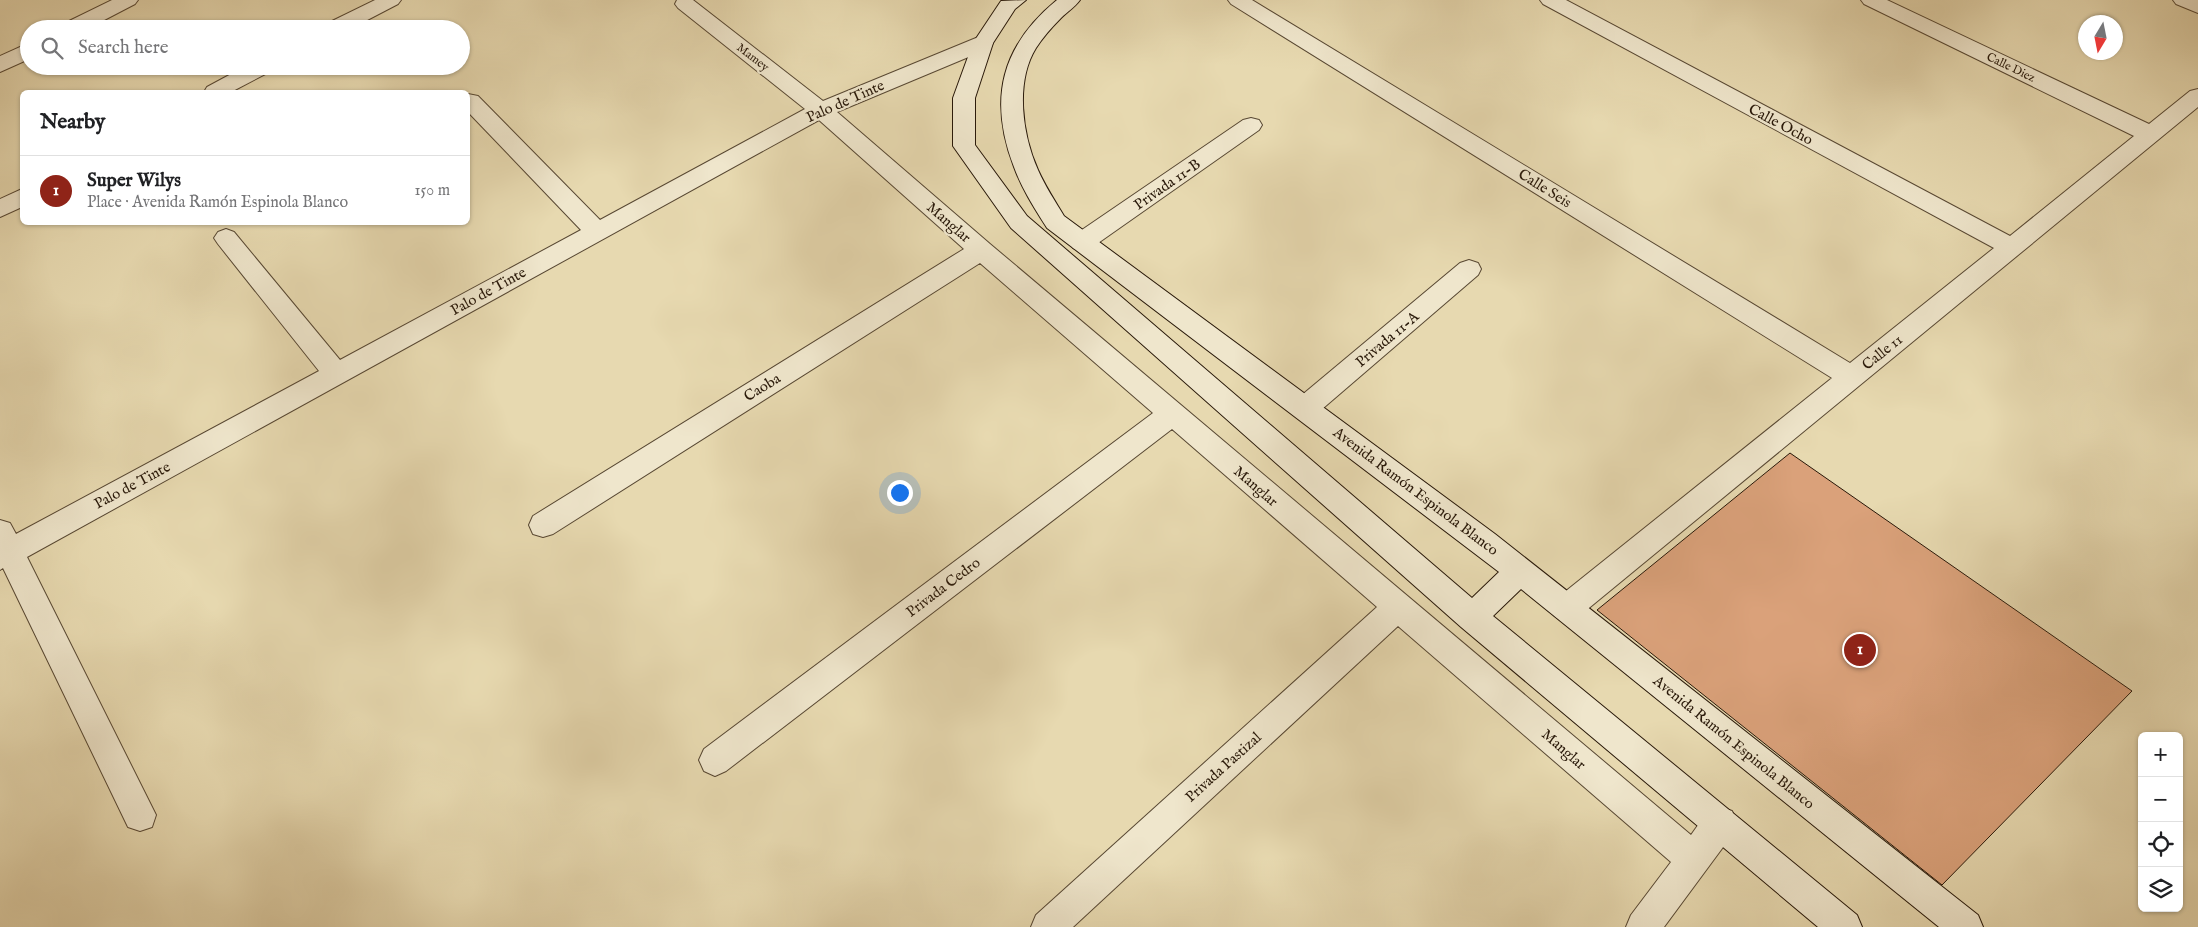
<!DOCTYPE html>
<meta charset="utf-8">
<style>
body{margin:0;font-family:"IM FELL English",serif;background:#f6f6f6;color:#202124}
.controls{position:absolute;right:15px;bottom:15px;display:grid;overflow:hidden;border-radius:8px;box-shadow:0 1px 4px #0004}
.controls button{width:45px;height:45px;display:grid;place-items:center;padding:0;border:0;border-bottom:1px solid #e0e0e0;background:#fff;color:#202124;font:25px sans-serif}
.compass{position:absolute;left:2078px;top:15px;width:45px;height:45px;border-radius:50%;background:#fff;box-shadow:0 1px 4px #0004;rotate:190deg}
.you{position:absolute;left:899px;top:492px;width:18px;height:18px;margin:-12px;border:4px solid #fff;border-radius:50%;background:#1a73e8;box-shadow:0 0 0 8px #1a73e833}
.badge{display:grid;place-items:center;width:32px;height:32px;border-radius:50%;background:#8f2418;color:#fff;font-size:16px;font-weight:700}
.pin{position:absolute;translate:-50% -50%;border:2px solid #fff;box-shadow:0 1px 5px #0006}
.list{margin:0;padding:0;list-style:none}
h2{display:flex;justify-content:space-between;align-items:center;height:65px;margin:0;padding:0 20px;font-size:21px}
h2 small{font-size:16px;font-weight:400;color:#757577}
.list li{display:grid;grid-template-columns:32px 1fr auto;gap:15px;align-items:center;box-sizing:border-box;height:70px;padding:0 20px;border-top:1px solid #e0e0e0}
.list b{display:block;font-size:19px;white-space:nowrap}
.list p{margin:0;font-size:16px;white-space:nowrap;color:#757577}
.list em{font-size:16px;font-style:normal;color:#757577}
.icon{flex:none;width:28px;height:28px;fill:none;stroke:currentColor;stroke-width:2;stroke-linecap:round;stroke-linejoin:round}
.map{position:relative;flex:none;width:2198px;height:927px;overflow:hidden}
.search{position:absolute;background:#fff;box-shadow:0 1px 4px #0004;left:20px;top:20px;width:450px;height:55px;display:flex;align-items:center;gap:12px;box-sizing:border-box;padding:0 18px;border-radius:28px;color:#757577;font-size:19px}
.panel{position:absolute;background:#fff;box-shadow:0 1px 4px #0004;left:20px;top:90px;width:450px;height:135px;border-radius:8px}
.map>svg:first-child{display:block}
.building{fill:#daa17a;stroke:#281809}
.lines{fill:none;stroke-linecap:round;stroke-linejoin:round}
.street-casing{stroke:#584833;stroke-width:2}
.secondary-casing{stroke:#281809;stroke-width:2}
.street{fill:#efe6cc;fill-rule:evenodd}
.secondary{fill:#efe6cc;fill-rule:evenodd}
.labels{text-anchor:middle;stroke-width:4.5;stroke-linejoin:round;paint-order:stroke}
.far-street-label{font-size:12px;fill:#281809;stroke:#efe6cc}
.street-label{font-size:15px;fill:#281809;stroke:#efe6cc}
</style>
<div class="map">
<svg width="2198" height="927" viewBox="0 0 2198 927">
<rect width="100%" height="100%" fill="#e7d9b0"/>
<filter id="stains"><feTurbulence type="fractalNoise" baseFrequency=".004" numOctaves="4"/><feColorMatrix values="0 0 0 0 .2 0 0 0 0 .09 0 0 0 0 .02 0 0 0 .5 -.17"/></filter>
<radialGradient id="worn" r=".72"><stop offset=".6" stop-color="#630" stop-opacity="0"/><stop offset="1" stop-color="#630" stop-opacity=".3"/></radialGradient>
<path class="building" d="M 1790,453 L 2132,691 L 1942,885 L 1597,610 Z"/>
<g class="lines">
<g class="street-casing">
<path id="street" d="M 112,0 L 138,0 L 135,4 L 87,29 L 60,29 L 63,24 Z
M 375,0 L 401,0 L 398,4 L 350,29 L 323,29 L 326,24 Z
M 677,0 L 693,0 L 823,101 L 976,38 L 983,36 L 990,38 L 993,43 L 990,48 L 837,112 L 990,244 L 1691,835 L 1708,811 L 1720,807 L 1732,811 L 1737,823 L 1732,835 L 1664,927 L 1626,927 L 1631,915 L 1671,862 L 1398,626 L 1073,927 L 1031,927 L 1036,915 L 1377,607 L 1172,429 L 726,771 L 715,776 L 704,771 L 699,760 L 704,749 L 1153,413 L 980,263 L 553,534 L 543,537 L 533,534 L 529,525 L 533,516 L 964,249 L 819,120 L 27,557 L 156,815 L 152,827 L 140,831 L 128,827 L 3,568 L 0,570 L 0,520 L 10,523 L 16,534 L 319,371 L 218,244 L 214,238 L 218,232 L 226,229 L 234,232 L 340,360 L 581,230 L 468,112 L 468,94 L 478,96 L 600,220 L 805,109 L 678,8 L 675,4 Z
M 1228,0 L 1252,0 L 1850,363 L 1994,248 L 1543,4 L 1540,0 L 1566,0 L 2010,236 L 2134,136 L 1864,4 L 1861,0 L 1887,0 L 2149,124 L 2190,91 L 2198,89 L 2198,107 L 1578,617 L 1567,621 L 1556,617 L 1552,608 L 1556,599 L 1832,378 L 1231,4 Z
M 2173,0 L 2198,0 L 2198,13 L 2176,4 Z
M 29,43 L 29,59 L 0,72 L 0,56 Z
M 246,66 L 274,66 L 271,71 L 231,92 L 204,92 L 207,87 Z
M 1251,118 L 1259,120 L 1262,125 L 1259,130 L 1091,248 L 1082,251 L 1073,248 L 1070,242 L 1073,236 L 1243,120 Z
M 22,189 L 22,207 L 0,217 L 0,199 Z
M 1469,260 L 1478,263 L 1481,269 L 1478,275 L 1314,416 L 1305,419 L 1296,416 L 1292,408 L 1296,400 L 1460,263 Z"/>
</g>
<g class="secondary-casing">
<path id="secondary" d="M 1026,0 L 1015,9 L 993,43 L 975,98 L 975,145 L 1027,216 L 1472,598 L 1499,572 L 1047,228 C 1035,209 1022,189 1014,167 C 988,99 1001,46 1057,0 L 1080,0 C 1075,7 1067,12 1061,18 C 1052,27 1043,37 1036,48 C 1015,82 1022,134 1038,170 C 1045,186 1055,201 1064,216 L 1495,534 L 1978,915 L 1983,927 L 1939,927 L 1521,589 L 1493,616 L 1857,915 L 1862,927 L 1818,927 L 1461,627 L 1011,228 L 953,146 L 953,98 L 973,43 L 1001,1 Z"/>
</g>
<use href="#street" class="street"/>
<use href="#secondary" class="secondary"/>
</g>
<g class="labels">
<g class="far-street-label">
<text transform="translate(753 57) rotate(38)" y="4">Mamey</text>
<text transform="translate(2011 67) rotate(26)" y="4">Calle Diez</text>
</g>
<g class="street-label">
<text transform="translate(845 101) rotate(-24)" y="5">Palo de Tinte</text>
<text transform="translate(1781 124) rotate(28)" y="5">Calle Ocho</text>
<text transform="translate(1167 184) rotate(-35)" y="5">Privada 11-B</text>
<text transform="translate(1545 188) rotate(32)" y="5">Calle Seis</text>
<text transform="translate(949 222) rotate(41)" y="5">Manglar</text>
<text transform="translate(488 291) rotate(-29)" y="5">Palo de Tinte</text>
<text transform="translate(1387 339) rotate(-40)" y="5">Privada 11-A</text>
<text transform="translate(1882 352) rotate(-39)" y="5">Calle 11</text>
<text transform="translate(762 387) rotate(-32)" y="5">Caoba</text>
<text transform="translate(132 485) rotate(-28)" y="5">Palo de Tinte</text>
<text transform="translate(1256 486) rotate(41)" y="5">Manglar</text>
<text transform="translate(1416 491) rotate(37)" y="5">Avenida Ramón Espinola Blanco</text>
<text transform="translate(943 587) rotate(-37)" y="5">Privada Cedro</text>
<text transform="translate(1734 742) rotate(39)" y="5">Avenida Ramón Espinola Blanco</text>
<text transform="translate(1564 749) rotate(41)" y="5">Manglar</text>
<text transform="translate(1223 767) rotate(-42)" y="5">Privada Pastizal</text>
</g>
</g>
<rect width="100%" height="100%" filter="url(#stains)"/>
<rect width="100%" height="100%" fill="url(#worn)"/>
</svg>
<div class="controls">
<button>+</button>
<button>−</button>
<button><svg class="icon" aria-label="locate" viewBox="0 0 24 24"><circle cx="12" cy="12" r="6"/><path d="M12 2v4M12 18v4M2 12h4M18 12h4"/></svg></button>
<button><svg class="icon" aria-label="layers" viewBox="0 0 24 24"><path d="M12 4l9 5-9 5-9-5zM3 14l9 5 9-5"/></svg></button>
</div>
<svg class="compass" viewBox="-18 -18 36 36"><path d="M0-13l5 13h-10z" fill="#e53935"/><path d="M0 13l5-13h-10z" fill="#757577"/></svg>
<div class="you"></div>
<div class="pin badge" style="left:1860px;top:650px">1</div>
<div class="search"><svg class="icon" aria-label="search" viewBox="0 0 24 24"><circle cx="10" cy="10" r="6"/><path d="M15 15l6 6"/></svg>Search here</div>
<section class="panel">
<h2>Nearby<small></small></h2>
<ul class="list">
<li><span class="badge">1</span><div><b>Super Wilys</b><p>Place · Avenida Ramón Espinola Blanco</p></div><em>150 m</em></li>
</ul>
</section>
</div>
